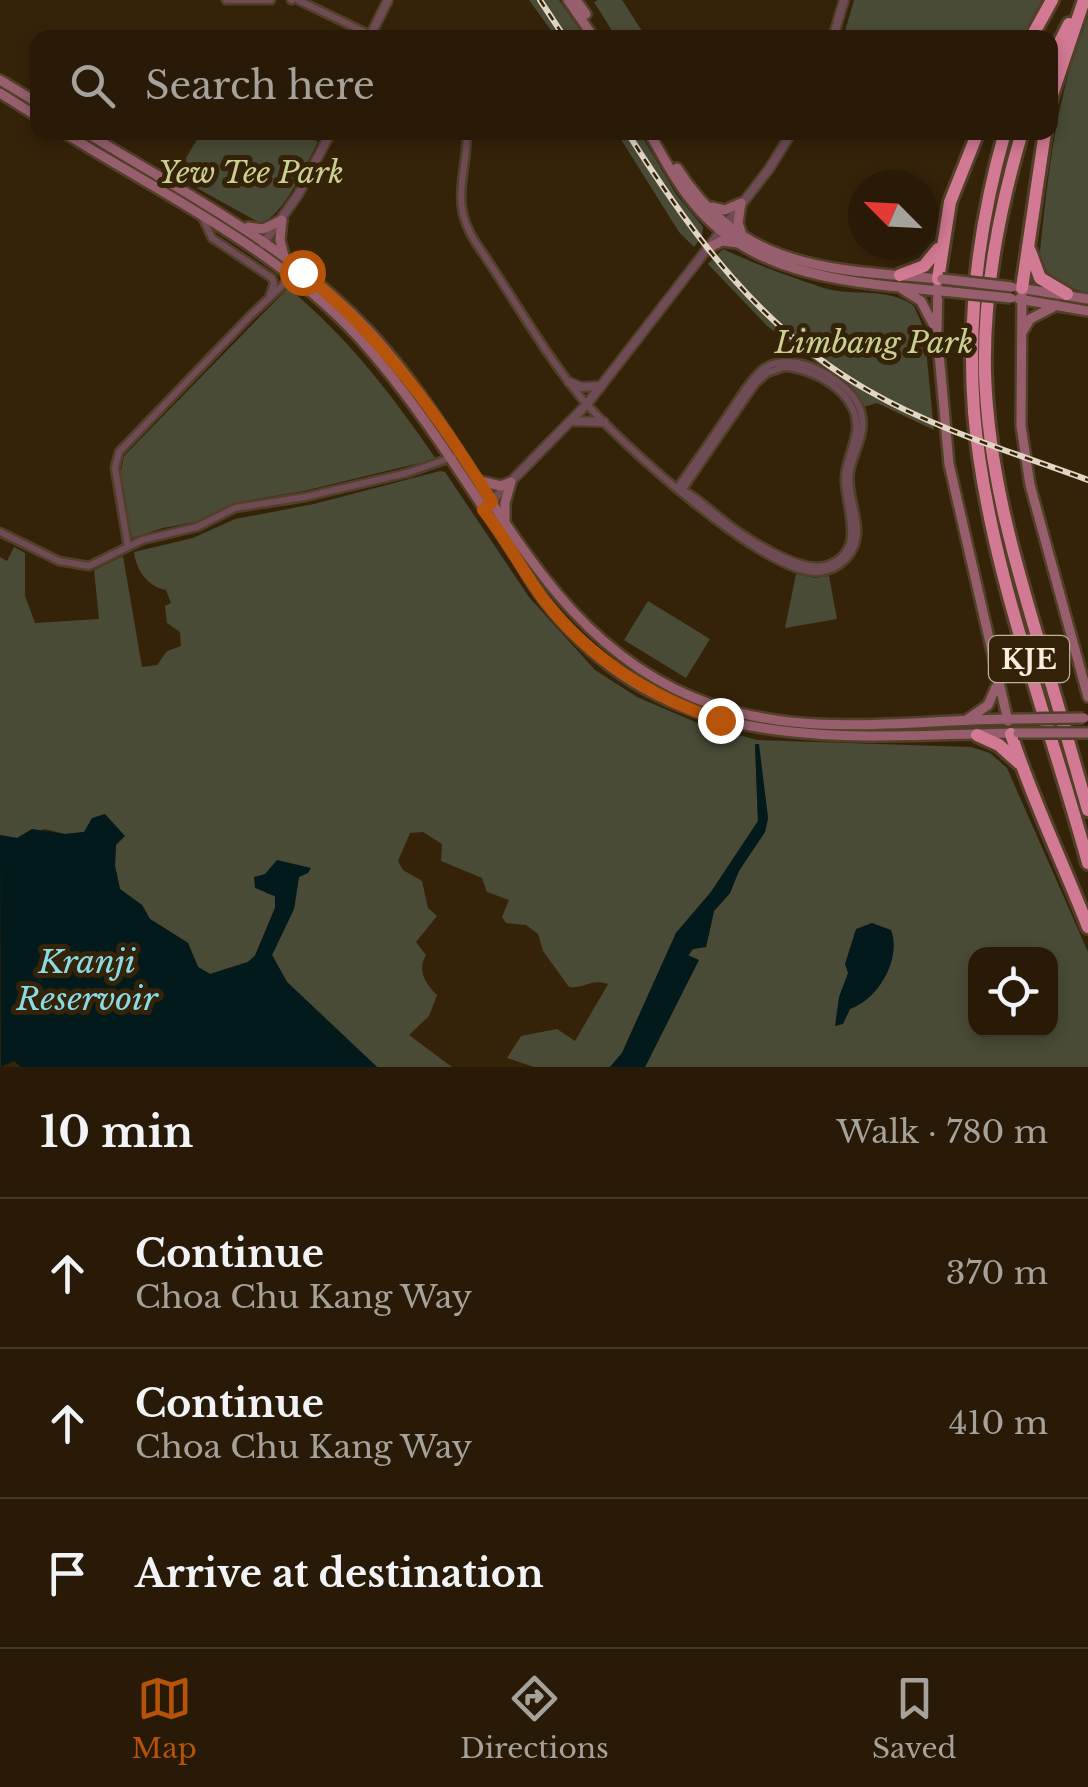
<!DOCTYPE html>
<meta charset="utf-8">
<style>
body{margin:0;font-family:"Libre Baskerville",serif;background:#342715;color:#f1f3f6}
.controls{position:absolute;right:30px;bottom:30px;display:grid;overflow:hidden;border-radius:20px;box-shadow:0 5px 15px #0003}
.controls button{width:90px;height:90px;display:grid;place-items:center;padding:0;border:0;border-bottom:2px solid #443828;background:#281a07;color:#f1f3f6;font:50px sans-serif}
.compass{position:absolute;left:848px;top:170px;width:90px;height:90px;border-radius:50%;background:#281a07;box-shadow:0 5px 15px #0003;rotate:294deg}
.stop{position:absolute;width:30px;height:30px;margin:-22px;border:8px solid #b45309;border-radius:50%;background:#fff}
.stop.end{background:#b45309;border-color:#fff;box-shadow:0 2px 10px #0008}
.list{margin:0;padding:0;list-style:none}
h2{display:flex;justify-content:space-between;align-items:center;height:130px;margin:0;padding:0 40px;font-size:42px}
h2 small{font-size:32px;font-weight:400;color:#a5a19b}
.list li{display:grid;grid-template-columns:65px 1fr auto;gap:30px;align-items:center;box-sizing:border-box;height:150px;padding:0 40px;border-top:2px solid #443828}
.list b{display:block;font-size:38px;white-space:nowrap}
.list p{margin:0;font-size:32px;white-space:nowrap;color:#a5a19b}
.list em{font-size:32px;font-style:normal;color:#a5a19b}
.icon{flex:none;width:55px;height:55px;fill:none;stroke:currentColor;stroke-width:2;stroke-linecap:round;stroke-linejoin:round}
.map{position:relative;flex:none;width:1088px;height:1067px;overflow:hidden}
.search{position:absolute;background:#281a07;box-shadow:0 5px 15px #0003;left:30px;right:30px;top:30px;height:110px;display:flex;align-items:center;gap:25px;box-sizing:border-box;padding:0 35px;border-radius:20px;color:#a5a19b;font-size:38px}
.sheet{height:580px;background:#281a07}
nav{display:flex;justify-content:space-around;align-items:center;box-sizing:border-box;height:140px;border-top:2px solid #443828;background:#281a07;font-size:28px;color:#a5a19b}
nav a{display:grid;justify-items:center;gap:5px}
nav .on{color:#b45309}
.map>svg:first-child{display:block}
.green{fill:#494b36;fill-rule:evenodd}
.water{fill:#021a1c}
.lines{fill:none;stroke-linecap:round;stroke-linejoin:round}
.minor-casing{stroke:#513f27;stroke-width:11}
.tertiary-casing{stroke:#513f27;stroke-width:12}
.secondary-casing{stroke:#513f27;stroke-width:14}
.motorway-casing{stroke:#513f27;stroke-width:18}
.minor{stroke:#6f4b55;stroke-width:6}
.tertiary{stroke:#6f4b55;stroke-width:8}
.secondary{stroke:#975f6e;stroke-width:9}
.motorway{stroke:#d27a93;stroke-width:12}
.rail-casing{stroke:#e1d5c4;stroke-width:6}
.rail{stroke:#352309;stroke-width:2.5;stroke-dasharray:8;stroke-linecap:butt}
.secondary-bridge-casing{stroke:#513f27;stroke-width:14;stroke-linecap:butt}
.secondary-bridge{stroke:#975f6e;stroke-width:9}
.route{stroke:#b45309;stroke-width:12}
.labels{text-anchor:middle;stroke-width:10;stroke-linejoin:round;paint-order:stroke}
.shield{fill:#352309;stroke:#bfb19f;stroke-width:2.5}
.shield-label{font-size:28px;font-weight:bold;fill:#faeedf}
.park-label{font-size:30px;font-style:italic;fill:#cad092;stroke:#352309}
.water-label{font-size:32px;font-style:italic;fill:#89dce6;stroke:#352309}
</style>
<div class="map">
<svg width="1088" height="1067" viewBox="0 0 1088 1067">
<rect width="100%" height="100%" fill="#352309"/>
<path class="green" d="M 529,0 L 559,0 L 585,37 L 556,37 Z
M 598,0 L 622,0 L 644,34 L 638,37 L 616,37 L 594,2 Z
M 854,0 L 1042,0 L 1023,37 L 843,38 Z
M 1088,17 L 1088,293 C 1067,287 1048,284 1039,261 C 1048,176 1055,97 1088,17 Z
M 201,133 L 303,133 L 318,142 C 307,163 283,218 260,223 L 175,176 Z
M 617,133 L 640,133 L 676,194 L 703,227 L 702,236 L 694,247 L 679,232 Z
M 723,249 C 756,265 791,277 824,288 C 851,297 887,286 914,306 L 924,329 L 934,430 L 877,403 L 864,407 L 849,386 L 767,326 L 708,264 Z
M 288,288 C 348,337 392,395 436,459 L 304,491 L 234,503 L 195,522 L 163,528 L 132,538 L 120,475 L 124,456 Z
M 440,471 L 445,472 L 529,597 L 595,670 L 637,697 L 700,724 L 757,740 L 971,747 L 990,753 L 1007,768 L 1088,952 L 1088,1067 L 645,1067 L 698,960 L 688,956 L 693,949 L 706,947 L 714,911 L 730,893 L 738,871 L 765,832 L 768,818 L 758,744 L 755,745 L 758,821 L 711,892 L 676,933 L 622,1053 L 610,1067 L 534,1067 L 507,1058 L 521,1036 L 557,1029 L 575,1041 L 608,984 C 592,978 584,989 569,987 L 543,951 L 538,934 L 526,925 L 506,923 L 502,917 L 509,900 L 487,892 L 482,878 L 441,861 L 442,844 L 423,832 L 410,833 L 398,861 L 403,870 L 422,881 L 428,908 L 437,916 L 416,942 L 426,955 C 417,971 425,983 437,995 L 429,1016 L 409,1035 L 452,1067 L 377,1067 L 287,982 L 272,955 L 294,909 L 299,876 L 310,869 L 265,893 L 275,896 L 275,908 L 255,955 L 248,962 L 210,974 L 198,967 L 188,943 L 150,919 L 142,905 L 120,889 L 115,866 L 116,845 L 84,832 L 65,834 L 45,829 L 17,838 L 0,835 L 0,557 L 7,561 L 14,547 L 25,553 L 25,596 L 35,623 L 99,619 L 94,570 L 123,556 L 142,667 L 157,665 L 167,651 L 181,646 L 180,632 L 167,623 L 165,606 L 171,603 L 166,590 C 148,587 136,570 134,552 L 193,538 L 235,519 L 314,504 ZM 976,954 L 1050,954 L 1050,1030 L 976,1030 Z
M 796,574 L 815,578 L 829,576 L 837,619 L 785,628 Z
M 648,601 L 710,639 L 686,678 L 624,640 Z"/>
<path class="water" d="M 755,744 L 759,744 L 768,818 L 765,832 L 739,871 L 730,893 L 714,911 L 706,947 L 693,949 L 688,955 L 699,960 L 645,1067 L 610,1067 L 622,1053 L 676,933 L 711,892 L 758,821 Z
M 105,814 L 125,836 L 116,845 L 115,866 L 120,889 L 142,905 L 150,919 L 188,943 L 198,967 L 210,974 L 248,962 L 255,956 L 275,908 L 275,896 L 255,888 L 254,877 L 265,874 L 277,860 L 311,868 L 308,873 L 299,877 L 294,909 L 272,955 L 287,982 L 377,1067 L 21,1067 L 14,1061 L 1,1067 L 0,835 L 17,838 L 32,829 L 65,834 L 84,832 L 92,818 Z
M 872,923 L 891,930 C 902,959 878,1000 850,1009 L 843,1024 L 835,1026 L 839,997 L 848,973 L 845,964 L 856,929 Z"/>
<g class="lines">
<g class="minor-casing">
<path id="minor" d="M 226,0 L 271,0
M 291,0 L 292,0
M 298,0 L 377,38
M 467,132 C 467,176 449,202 476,243 C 512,295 543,352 583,400 C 619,442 766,576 819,572 C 830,571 838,567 846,559 C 871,532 845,502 850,471 C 854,451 867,434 861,412 C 853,381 791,346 762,370 C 749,381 740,398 730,412 C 713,437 696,462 678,487
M 203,219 L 212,238 L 272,278 L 274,284 L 270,295
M 784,367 C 817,369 860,395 856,431 C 854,447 846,461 845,476 C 843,505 869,550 828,565 C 800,575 741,535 719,517 C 707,508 696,496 682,490 L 755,384 L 767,373 Z
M 0,532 L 59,561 L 89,566 L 142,540 L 197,527 L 235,508 L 305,497 L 407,473 L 453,457
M 128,547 L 115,468 L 119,452 L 252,314 L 284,284 L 294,281"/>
</g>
<g class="tertiary-casing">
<path id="tertiary" d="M 369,38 L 388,0
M 833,38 L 844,0
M 263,244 L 298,195 L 331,132
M 569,382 L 581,387 L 601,386
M 571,421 L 604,422
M 490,503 L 587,404 L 769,169 L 792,132"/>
</g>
<g class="secondary-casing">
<path id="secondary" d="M 568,0 L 594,38
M 576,0 L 586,14
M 0,80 L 38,103
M 0,93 L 38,117
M 63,132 C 164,195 279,250 360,339 C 417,402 463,478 510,548 C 522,565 531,583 543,599 C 666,760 838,736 1016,733
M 85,132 C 184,193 291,247 370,332 C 488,459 535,644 713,705 C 810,739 914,719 1014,719
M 649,132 C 663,157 676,182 694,204 C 754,278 852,282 939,291
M 677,168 C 743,271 831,269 940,279
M 712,207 L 725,210 L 741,203
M 282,220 L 280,240 L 284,256
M 248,227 L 263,229 L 282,220
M 741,232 L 738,223 L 741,203
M 708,248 L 722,241 L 738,243
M 938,279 L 937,331 L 949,464 L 1008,721
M 1019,288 L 1088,299
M 1022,288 L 1021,426 L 1030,485 L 1088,697
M 902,289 L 921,301 L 933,324
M 1019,299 L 1088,311
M 1023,331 L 1030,319 L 1057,305
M 480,481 L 501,486 L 511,482
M 505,520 L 505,503 L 511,482
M 968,719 L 988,705 L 996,687"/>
</g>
<g class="motorway-casing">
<path id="motorway" d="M 1031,38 L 1052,0
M 1050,62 L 1069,24
M 1050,101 L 1084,0
M 1005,132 C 979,223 967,318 974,412 C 986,560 1049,720 1088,863
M 1022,132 C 999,210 983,292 985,373 C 988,471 1015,563 1043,656 C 1059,707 1073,759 1088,810
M 1030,251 L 1040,278 L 1067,294
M 900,275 L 924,266 L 938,249
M 938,279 L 950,202 L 978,132
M 1022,288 L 1045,132
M 1011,734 C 1032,799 1063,863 1088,927
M 977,735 L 999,745 L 1019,763"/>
</g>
<use href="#minor" class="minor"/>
<use href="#tertiary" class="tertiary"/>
<use href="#secondary" class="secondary"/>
<use href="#motorway" class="motorway"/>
<g class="rail-casing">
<path id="rail" d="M 540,0 L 565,38
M 627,132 C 692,235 761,330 869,391 C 937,430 1015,453 1088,480"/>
</g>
<use href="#rail" class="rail"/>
<g class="secondary-bridge-casing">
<path id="secondary-bridge" d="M 942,279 L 1012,287
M 942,291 L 1011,298
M 1014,719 L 1084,718
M 1018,733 L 1088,733"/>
</g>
<use href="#secondary-bridge" class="secondary-bridge"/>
</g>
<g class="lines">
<path class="route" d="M 302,272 C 381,335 439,416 492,502 L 483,510 C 506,538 522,571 544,600 C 588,657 652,698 720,720"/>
</g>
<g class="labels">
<rect class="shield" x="989" y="636" width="80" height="46" rx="8"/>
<g class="shield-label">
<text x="1029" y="669">KJE</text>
</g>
<g class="park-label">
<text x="251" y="183">Yew Tee Park</text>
<text x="874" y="353">Limbang Park</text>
</g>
<g class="water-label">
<text x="87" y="973">Kranji<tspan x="87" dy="37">Reservoir</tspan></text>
</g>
</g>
</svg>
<div class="controls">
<button><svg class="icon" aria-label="locate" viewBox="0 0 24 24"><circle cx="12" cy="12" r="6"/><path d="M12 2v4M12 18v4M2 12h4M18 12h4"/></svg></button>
</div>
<svg class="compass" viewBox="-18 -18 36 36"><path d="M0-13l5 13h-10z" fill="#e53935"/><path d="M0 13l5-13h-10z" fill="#a5a19b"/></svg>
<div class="stop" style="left:302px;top:272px"></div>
<div class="stop end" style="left:720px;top:720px"></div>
<div class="search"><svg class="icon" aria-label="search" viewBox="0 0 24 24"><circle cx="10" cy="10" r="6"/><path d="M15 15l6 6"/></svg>Search here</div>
</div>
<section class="sheet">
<h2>10 min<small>Walk · 780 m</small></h2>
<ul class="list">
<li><svg class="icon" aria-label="ahead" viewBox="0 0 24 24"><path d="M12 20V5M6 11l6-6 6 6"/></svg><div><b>Continue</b><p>Choa Chu Kang Way</p></div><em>370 m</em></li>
<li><svg class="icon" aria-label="ahead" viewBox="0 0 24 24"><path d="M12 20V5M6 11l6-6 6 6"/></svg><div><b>Continue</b><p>Choa Chu Kang Way</p></div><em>410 m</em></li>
<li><svg class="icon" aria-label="arrive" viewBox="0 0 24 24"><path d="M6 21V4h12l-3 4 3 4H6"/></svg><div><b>Arrive at destination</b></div></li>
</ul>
</section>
<nav>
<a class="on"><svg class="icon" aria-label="map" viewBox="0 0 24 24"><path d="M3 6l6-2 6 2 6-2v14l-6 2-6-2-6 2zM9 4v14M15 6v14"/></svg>Map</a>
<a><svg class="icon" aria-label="directions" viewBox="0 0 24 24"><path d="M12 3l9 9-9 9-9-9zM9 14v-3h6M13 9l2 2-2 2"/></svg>Directions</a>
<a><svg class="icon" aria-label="saved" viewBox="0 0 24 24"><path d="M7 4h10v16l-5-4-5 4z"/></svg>Saved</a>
</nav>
